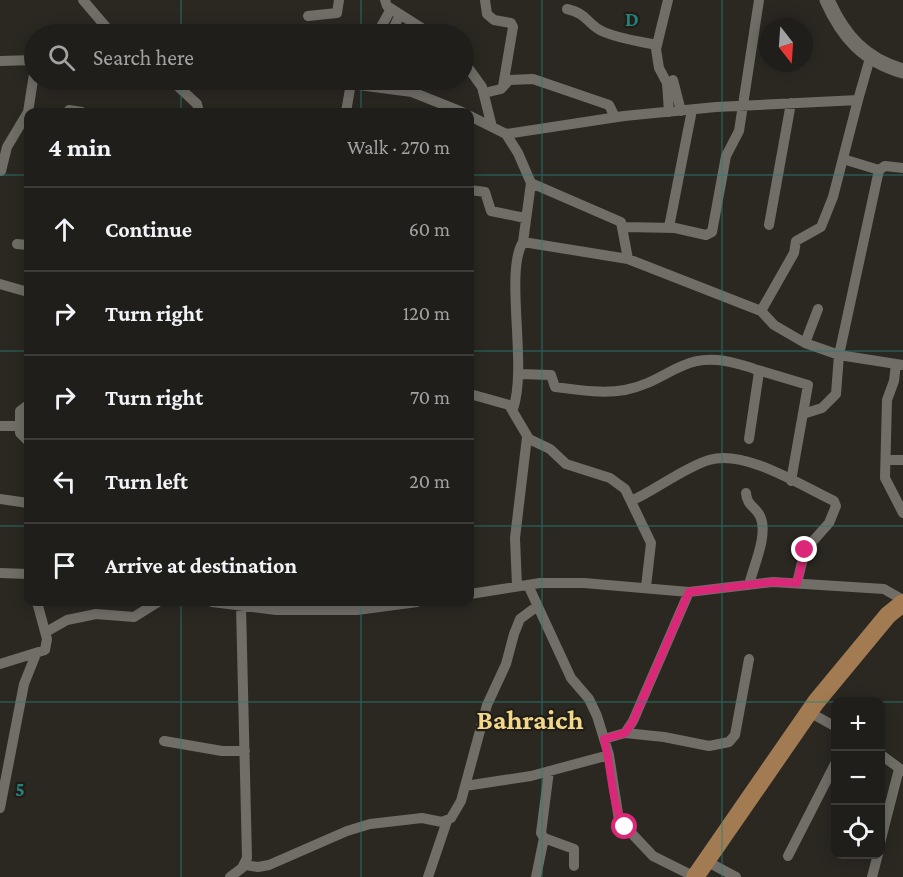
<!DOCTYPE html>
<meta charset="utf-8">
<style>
body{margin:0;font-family:"Crimson Pro",serif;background:#2d2b27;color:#f1f3f6}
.controls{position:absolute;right:18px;bottom:18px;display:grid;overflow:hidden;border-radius:12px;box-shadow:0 3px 15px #0003}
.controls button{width:54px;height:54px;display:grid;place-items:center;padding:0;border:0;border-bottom:2px solid #3d3c39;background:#201e1a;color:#f1f3f6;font:30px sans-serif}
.compass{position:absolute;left:759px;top:18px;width:54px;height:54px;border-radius:50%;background:#201e1a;box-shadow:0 3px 15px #0003;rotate:163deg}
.stop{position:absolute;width:18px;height:18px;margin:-14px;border:4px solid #db2777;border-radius:50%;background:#fff}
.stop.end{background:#db2777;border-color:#fff;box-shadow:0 2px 6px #0008}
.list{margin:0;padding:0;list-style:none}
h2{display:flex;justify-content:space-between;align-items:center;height:78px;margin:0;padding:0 24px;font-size:26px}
h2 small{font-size:20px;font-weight:400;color:#a2a2a2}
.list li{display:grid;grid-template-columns:39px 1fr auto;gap:18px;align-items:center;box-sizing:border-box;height:84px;padding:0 24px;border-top:2px solid #3d3c39}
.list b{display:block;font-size:22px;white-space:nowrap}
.list em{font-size:20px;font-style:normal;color:#a2a2a2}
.icon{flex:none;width:33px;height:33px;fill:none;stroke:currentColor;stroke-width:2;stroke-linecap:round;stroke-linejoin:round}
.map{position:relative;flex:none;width:903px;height:877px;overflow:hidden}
.search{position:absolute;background:#201e1a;box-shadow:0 3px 15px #0003;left:24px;top:24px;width:450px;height:66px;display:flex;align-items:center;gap:15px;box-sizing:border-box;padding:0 21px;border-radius:33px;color:#a2a2a2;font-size:22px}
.panel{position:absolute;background:#201e1a;box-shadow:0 3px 15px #0003;left:24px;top:108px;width:450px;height:498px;border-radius:12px}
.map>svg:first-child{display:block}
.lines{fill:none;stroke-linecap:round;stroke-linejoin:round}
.street{stroke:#716d67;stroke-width:10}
.secondary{stroke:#716d67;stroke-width:15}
.primary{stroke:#a27b52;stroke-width:18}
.route{stroke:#db2777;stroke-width:8}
.grid{fill:none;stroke:#26827a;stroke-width:1.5;stroke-opacity:0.55}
.labels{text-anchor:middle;stroke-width:4.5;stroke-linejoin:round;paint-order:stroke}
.town-label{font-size:28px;font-weight:bold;fill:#f2d78b;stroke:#211e18}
.grid-label{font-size:20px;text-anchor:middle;font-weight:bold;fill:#26827a;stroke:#211e18;stroke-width:4.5;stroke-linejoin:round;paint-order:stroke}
</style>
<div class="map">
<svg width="903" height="877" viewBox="0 0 903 877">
<rect width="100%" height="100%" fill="#2b2822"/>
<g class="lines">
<path class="street" d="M 83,0 L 112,34
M 385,0 L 387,6 L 431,34
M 485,0 L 487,14 L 494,20 L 511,23 L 513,27 L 503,86
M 668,0 L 656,49 L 659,68 L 667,83 L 669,112
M 567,9 C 589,14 587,25 604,32 C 620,39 639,41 656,45
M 308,16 L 337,13 L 339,0
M 377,34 L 391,9
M 391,34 L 400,14
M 0,61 L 34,60
M 464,62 L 482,87 L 492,127
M 171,80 L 197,104 L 199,112
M 320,80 L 412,92 L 462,112
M 673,80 L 681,111
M 484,93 L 501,89 L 509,80 L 533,79 L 609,105 L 615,117
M 69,110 L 82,112
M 346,112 L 351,83
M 470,116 L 506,134 L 624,116 L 716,107 L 858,100 L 870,58
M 506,134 L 518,153 L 531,183 L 523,242 L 628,259 L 761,311 L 794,253 L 796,241 L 821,227 L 833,197 L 858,100
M 843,159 L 879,170
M 1,171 L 7,147 L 28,112 L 34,74
M 531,183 L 621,222 L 628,259
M 470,190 L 485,192 L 491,211 L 525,218
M 769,225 L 791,103
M 624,227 L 675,228 L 706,235 L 712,232 L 726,156 L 739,131 L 759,0
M 669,227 L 692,110
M 17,244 L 28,245
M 0,284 L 28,292
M 761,311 L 774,325 L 805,343 L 818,309
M 805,343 L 839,355 L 903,365
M 896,364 L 894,381 L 887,400 L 885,478 L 903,513
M 758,370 L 808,385 L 791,481
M 519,374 L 551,375 L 555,387 C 578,390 602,394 625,390 C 671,381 683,348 738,364 C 745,366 754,367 759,372 L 749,439
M 470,394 L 509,405 L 529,439 L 550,449 L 566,464 L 610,478 L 625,489 L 651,543 L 646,587
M 28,405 L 20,411 L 20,433 L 28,441
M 513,409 C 528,366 504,272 523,242
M 803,414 L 822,408 L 836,394 L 839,355 L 879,170 L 885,166 L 903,168
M 0,426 L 19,426
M 886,460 L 903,460
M 746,493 C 747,506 755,506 760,516 C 769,534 753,567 749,585
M 0,499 L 28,503
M 631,501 C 656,490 683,468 709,460 C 745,449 802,486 834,501 L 836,506 L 829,523 L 805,550 L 797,583
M 0,573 L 28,574
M 528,585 L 571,678 L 589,699 L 597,716 L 609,755 L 619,820 L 653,856 L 695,877
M 517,586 L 515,538 L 527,437
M 470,594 L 540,583 L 584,583 L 689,592 L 773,582 L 884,589 L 903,600
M 212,602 L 276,610 L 357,610 L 417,602
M 46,632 L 67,620 L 96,614 L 134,617 L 158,602
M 0,664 L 45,650 L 47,639 L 37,602
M 809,712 L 836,727
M 625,733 L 664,737 L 709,746 L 729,742 L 735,735 L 749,659
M 604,739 L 625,733 L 633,721 L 689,592
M 164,741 L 222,751 L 245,751
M 880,754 L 903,771
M 549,771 L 541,833 L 544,838 L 574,849 L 574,866
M 465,786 L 531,776 L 609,755
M 0,808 L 24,684 L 36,654
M 880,843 L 899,769
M 788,856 L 836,762
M 706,861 L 736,877
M 245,865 L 258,867 L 269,865 L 347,831 L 370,824 L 422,818 L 442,822 L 451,818 L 461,801 L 487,705 L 506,664 L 514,634 L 520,619 L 536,607
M 230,877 L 242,868 L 247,858 L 241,606
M 428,877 L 447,821
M 536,877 L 544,838
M 872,877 L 878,854"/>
<path class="secondary" d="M 827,0 C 843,36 864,60 903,71"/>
<path class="primary" d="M 695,877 L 816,702 L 888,615 L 903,603"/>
</g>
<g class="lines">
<path class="route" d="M 625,827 C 612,811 611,763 604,739 L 625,733 L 633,721 L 689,592 L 773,582 L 797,583 L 805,550"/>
</g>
<path class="grid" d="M 181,0 L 181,34M 361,0 L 361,34M 542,0 L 542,877M 722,0 L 722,877M 181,80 L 181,112M 361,80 L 361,112M 0,175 L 28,175M 470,175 L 903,175M 0,351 L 28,351M 470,351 L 903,351M 0,526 L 28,526M 470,526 L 903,526M 181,602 L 181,877M 361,602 L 361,877M 0,702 L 836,702M 880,702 L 903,702"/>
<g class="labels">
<g class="town-label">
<text x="530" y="729">Bahraich</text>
</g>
</g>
<g class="grid-label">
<text x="632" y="26">D</text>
<text x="20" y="796">5</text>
</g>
</svg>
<div class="controls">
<button>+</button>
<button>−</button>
<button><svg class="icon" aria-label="locate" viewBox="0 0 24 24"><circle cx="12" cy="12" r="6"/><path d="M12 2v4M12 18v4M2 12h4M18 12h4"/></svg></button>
</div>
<svg class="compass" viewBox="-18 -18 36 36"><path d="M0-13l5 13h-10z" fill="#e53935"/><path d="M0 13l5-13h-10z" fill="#a2a2a2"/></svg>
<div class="stop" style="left:625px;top:827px"></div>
<div class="stop end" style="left:805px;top:550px"></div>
<div class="search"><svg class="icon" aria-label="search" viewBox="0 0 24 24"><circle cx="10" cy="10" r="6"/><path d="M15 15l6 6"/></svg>Search here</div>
<section class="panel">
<h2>4 min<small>Walk · 270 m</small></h2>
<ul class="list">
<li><svg class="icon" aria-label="ahead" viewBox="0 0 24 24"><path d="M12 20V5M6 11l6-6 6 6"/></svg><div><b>Continue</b></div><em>60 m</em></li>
<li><svg class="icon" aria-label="right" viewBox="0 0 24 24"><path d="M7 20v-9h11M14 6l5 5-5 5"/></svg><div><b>Turn right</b></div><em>120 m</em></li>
<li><svg class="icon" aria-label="right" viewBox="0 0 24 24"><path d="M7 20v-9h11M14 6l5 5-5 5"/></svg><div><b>Turn right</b></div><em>70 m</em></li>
<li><svg class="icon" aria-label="left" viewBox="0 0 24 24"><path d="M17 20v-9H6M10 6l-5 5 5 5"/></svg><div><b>Turn left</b></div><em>20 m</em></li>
<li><svg class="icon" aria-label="arrive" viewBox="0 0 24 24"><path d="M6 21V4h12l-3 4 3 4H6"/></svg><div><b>Arrive at destination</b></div></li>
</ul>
</section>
</div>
